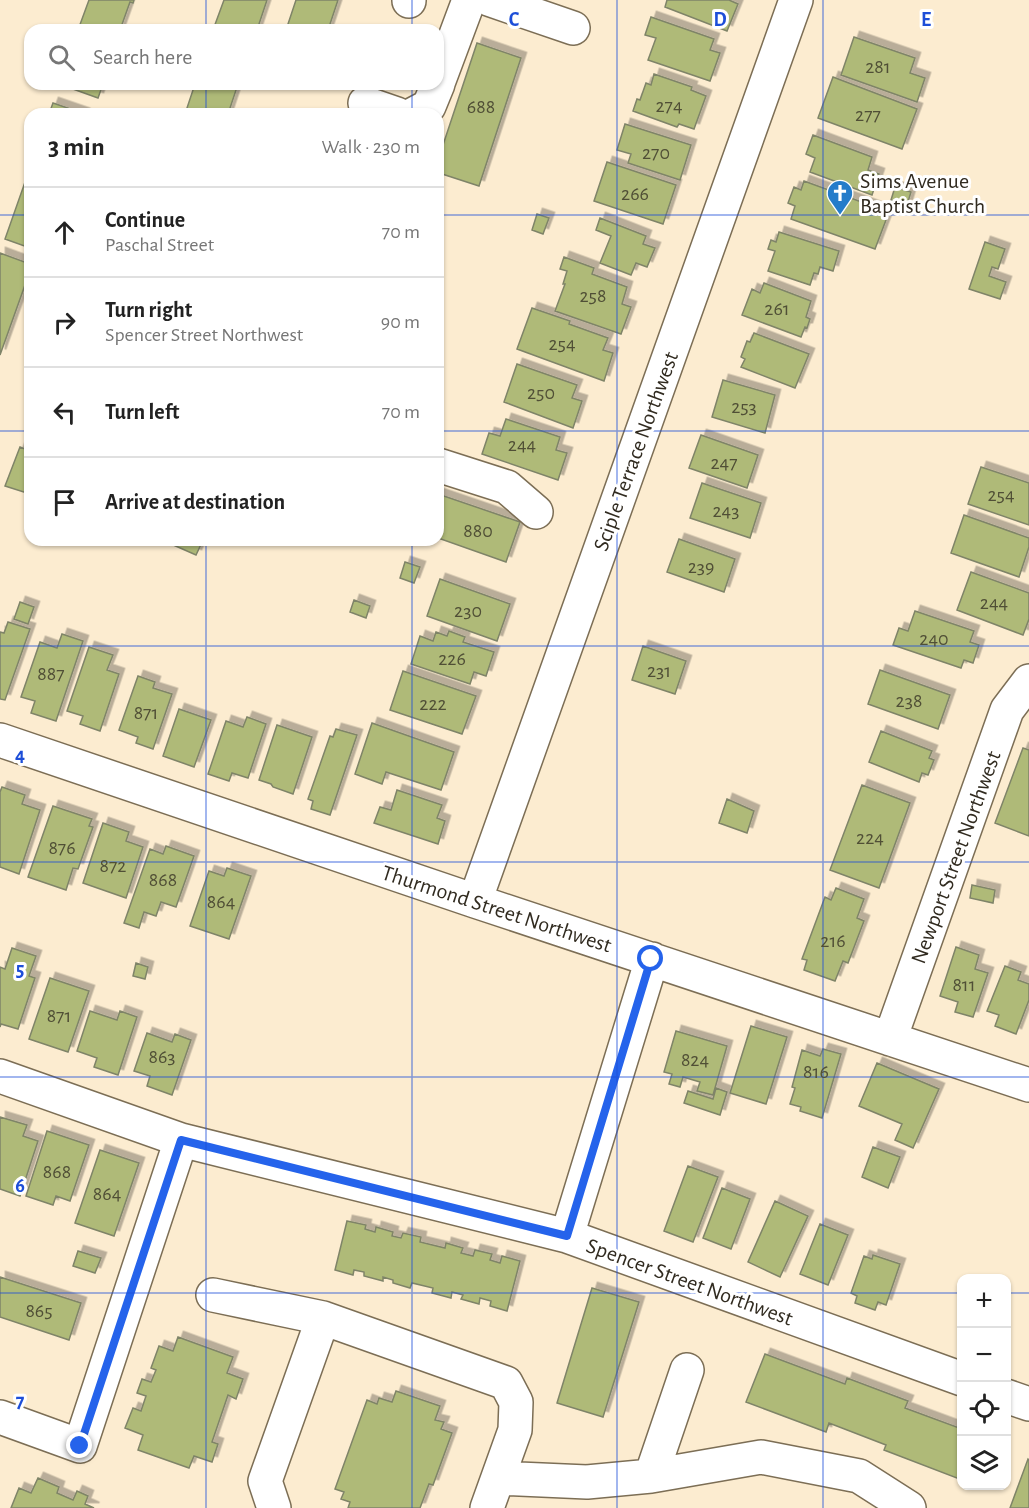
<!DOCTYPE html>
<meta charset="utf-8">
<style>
body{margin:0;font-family:"Alegreya Sans",sans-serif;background:#f6f6f6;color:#222}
.controls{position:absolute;right:18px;bottom:18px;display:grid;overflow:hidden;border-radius:12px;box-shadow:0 2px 4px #0004}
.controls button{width:54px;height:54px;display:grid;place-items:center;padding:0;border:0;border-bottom:2px solid #e0e0e0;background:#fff;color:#222;font:30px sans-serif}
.stop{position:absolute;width:18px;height:18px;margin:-14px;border:4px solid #2563eb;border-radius:50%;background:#fff}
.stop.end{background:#2563eb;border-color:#fff;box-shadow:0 2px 6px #0008}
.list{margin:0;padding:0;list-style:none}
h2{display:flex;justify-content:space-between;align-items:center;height:78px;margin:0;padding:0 24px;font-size:26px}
h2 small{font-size:20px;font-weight:400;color:#767676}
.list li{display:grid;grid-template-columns:39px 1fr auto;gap:18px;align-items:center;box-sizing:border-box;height:90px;padding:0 24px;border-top:2px solid #e0e0e0}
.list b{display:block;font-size:22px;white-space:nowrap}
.list p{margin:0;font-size:20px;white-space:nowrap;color:#767676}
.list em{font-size:20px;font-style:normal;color:#767676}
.icon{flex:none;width:33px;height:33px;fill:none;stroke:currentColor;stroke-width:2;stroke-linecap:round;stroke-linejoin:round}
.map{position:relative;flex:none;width:1029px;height:1508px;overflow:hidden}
.search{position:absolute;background:#fff;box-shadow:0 2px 4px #0004;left:24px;top:24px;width:420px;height:66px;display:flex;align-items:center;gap:15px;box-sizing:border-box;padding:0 21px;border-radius:18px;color:#767676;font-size:22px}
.panel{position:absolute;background:#fff;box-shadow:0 2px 4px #0004;left:24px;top:108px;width:420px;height:438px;border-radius:18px}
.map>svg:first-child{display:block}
.building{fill:#afba78;stroke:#7f8468;stroke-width:1.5;filter:url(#shadow)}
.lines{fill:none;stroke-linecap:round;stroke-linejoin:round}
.minor-casing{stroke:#7c6e55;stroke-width:36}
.minor{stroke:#fff;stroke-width:33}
.route{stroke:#2563eb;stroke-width:8}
.grid{fill:none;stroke:#1d4ed8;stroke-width:1.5;stroke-opacity:0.55}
.labels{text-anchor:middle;stroke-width:6;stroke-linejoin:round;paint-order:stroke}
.number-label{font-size:20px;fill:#504f36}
.poi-label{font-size:22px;fill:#312b20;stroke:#fff;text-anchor:start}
.street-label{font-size:22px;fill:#312b20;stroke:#fff}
.grid-label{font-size:20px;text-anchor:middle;font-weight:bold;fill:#1d4ed8;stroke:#fff;stroke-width:6;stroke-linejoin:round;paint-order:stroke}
</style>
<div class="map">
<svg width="1029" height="1508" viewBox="0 0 1029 1508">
<defs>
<filter id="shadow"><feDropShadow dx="5.5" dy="-5.5" stdDeviation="0" flood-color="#0004"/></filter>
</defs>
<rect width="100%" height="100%" fill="#fcecd0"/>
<path class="building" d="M 89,0 L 134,0 L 133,3 L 130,2 L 120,30 L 78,30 Z
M 224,0 L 267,0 L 257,30 L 213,30 Z
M 296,0 L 338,0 L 328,30 L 286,30 Z
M 667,0 L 729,0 L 738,4 L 727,31 L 665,7 Z
M 651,17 L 714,39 L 710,50 L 720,53 L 710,81 L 648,60 L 656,38 L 645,35 Z
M 854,37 L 915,58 L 910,73 L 925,78 L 917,102 L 841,75 Z
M 477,43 L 521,58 L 479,186 L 439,173 L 438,177 L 438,153 L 440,154 Z
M 654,74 L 692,87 L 691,90 L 706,96 L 694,129 L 679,124 L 677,127 L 633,111 L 637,99 L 640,100 L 646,83 L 651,85 Z
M 833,77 L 917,109 L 902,149 L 818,118 Z
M 59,84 L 103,84 L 98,98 Z
M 195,84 L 238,84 L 228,114 L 185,114 Z
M 53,103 L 85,114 L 49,114 Z
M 625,124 L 691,145 L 680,180 L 628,163 L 631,154 L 617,150 Z
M 813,135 L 872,157 L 868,170 L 879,174 L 872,195 L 810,172 L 815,158 L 806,154 Z
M 607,162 L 676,185 L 663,224 L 594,201 Z
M 30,168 L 30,248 L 5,239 Z
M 804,181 L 889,212 L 875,249 L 791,219 L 795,206 L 788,203 L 794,187 L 801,190 Z
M 895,187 L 911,192 L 907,205 L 891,200 Z
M 537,214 L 549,218 L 543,234 L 532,230 Z
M 600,218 L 646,236 L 643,244 L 655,248 L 647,267 L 636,263 L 631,275 L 600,263 L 611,236 L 596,230 Z
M 779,232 L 839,251 L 833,271 L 820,267 L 818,274 L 814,273 L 810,285 L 768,271 L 775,251 L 768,249 L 771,240 L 776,242 Z
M 985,242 L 1005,249 L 998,269 L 992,267 L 989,276 L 1006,282 L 1000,299 L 969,289 Z
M 0,253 L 30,264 L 30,271 L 0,355 Z
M 564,257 L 594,268 L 592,274 L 627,287 L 622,304 L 631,307 L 621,334 L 555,311 L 565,284 L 563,284 L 567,271 L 560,269 Z
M 764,283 L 811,301 L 806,317 L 810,319 L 807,328 L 805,327 L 801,337 L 742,315 L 752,289 L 760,293 Z
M 532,308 L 570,321 L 569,324 L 608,338 L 603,350 L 613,353 L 604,381 L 517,349 Z
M 754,333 L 809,354 L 795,388 L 741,367 L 745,359 L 741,357 L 747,341 L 750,342 Z
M 517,364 L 577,385 L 572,398 L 582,401 L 573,428 L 504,402 Z
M 723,380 L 775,395 L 765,433 L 712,417 Z
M 506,419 L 560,437 L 556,450 L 567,453 L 558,480 L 482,454 L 489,433 L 500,436 Z
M 701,435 L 758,455 L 747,488 L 689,468 Z
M 20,447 L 30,451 L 30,494 L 5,486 Z
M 981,467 L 1029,483 L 1029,525 L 968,504 Z
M 702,483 L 761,503 L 750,538 L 690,518 Z
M 438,494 L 520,522 L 506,562 L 438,538 Z
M 964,515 L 1029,538 L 1029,547 L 1019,577 L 951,553 Z
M 679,539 L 735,559 L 724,592 L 667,572 Z
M 162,540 L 203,540 L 196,555 Z
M 405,562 L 420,567 L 414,583 L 400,578 Z
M 971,572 L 1029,593 L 1029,619 L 1023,635 L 957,610 Z
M 440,579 L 510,604 L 497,641 L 427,616 Z
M 354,600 L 370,606 L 366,618 L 350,612 Z
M 20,602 L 34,607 L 28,624 L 14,619 Z
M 915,611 L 974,631 L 970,642 L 979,645 L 973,663 L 964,660 L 961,668 L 893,645 L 899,628 L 908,631 Z
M 8,622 L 30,629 L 5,700 L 0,699 L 0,632 L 4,633 Z
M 449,631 L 465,637 L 463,642 L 494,652 L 486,676 L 474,672 L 470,684 L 411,664 L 420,636 L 433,641 L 436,632 L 447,636 Z
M 62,634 L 83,641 L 56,721 L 31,713 L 35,701 L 21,697 L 40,642 L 57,648 Z
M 643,646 L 686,661 L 675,694 L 632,680 Z
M 89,647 L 113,655 L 107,670 L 119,674 L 100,731 L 80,724 L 83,716 L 67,711 Z
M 880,670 L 950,695 L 938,729 L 868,704 Z
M 403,671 L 476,696 L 462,734 L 390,710 Z
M 138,676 L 155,682 L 153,688 L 172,694 L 153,749 L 136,743 L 138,737 L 119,730 Z
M 179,709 L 211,720 L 194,767 L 163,756 Z
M 247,717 L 266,724 L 248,778 L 232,773 L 229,781 L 208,774 L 226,721 L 243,727 Z
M 372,723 L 454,752 L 441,790 L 386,772 L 382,784 L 355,774 Z
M 277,725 L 312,737 L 293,794 L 273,787 L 271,784 L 259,780 Z
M 336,729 L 357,735 L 330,815 L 311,809 L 313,801 L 308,799 L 330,736 L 333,737 Z
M 881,731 L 932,751 L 929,758 L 934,760 L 928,775 L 922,773 L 919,782 L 869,762 Z
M 1023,748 L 1029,750 L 1029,836 L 995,823 Z
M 862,785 L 910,803 L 879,888 L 830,870 Z
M 2,787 L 25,795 L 22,804 L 40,810 L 19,874 L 0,867 L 0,792 Z
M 397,790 L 442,805 L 437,818 L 445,821 L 438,844 L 374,823 L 380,807 L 391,810 Z
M 727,799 L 754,811 L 747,833 L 719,823 Z
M 53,806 L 92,819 L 89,826 L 93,827 L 78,869 L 73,868 L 66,890 L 28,877 Z
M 103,823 L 129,832 L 126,841 L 143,847 L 126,898 L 83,883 Z
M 166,846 L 194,856 L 176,907 L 161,902 L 156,916 L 144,912 L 139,928 L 124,923 L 150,849 L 163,854 Z
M 227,868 L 251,876 L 229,939 L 190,926 L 209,871 L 224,876 Z
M 972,885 L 995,890 L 993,903 L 970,898 Z
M 836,888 L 864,899 L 857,918 L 864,921 L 848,963 L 843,961 L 835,981 L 804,970 L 807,960 L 802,959 L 825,897 L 831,900 Z
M 956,947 L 979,955 L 975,969 L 988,973 L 973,1017 L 955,1012 L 958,1002 L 940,996 Z
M 12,948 L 36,956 L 29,976 L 35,978 L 18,1029 L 1,1024 L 0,1027 L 0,967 L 5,969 Z
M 136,963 L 148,967 L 145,979 L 133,976 Z
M 1005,966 L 1021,972 L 1018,980 L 1029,984 L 1029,1000 L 1016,1034 L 995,1026 L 999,1015 L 987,1011 Z
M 50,978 L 89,991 L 68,1052 L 29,1039 Z
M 90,1011 L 117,1020 L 120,1011 L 137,1017 L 118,1075 L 94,1067 L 97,1058 L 77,1051 Z
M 751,1026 L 787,1037 L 766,1104 L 730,1093 Z
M 676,1031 L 727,1046 L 713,1095 L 697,1091 L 700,1082 L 683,1077 L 680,1087 L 669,1084 L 672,1074 L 664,1072 Z
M 147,1033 L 172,1042 L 175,1034 L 191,1040 L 172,1095 L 147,1086 L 150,1076 L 134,1071 Z
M 823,1049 L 841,1054 L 822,1118 L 800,1111 L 801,1107 L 790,1104 L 795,1088 L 792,1087 L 802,1050 L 820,1056 Z
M 877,1063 L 939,1089 L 913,1148 L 895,1140 L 902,1124 L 859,1106 Z
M 716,1088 L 727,1092 L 720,1115 L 684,1103 L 688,1091 L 713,1099 Z
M 0,1117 L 27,1125 L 23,1136 L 38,1141 L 20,1196 L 0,1189 Z
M 47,1131 L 89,1145 L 70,1201 L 56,1196 L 53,1205 L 26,1196 Z
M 873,1147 L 900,1157 L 888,1188 L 862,1177 Z
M 100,1150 L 139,1163 L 114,1236 L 75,1223 Z
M 688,1166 L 718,1177 L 693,1242 L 664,1231 Z
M 722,1188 L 750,1199 L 731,1249 L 703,1238 Z
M 775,1201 L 808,1216 L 780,1277 L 748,1262 Z
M 347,1221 L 366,1225 L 365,1229 L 375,1232 L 376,1227 L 393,1232 L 392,1236 L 401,1238 L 403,1233 L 421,1237 L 420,1242 L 445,1248 L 446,1243 L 463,1248 L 461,1253 L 473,1256 L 475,1250 L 492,1254 L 490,1260 L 500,1263 L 502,1256 L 520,1261 L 507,1311 L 490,1306 L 491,1301 L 480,1298 L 479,1304 L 461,1299 L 463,1295 L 452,1292 L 451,1298 L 432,1293 L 433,1288 L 412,1283 L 410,1288 L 393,1283 L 393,1280 L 383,1277 L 383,1281 L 364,1276 L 364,1272 L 354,1270 L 353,1275 L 335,1270 Z
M 820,1224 L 848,1235 L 828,1285 L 800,1274 Z
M 78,1251 L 101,1258 L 95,1273 L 73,1266 Z
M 873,1255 L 900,1264 L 886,1305 L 878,1302 L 875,1310 L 855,1303 L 857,1296 L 851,1293 L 864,1256 L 872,1259 Z
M 0,1277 L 81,1303 L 69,1340 L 0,1317 Z
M 592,1288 L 639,1302 L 603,1417 L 557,1403 Z
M 178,1337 L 233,1357 L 227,1373 L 243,1379 L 236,1399 L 228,1395 L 212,1442 L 218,1444 L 212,1462 L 194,1456 L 189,1468 L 138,1450 L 143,1435 L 125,1428 L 133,1408 L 141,1411 L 146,1396 L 137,1393 L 142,1379 L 151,1382 L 156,1370 L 151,1368 L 159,1346 L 173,1351 Z
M 765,1354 L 845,1384 L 847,1378 L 908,1401 L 905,1408 L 962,1429 L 962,1480 L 884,1450 L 886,1445 L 829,1423 L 826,1432 L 746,1402 Z
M 396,1391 L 440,1406 L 435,1420 L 444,1422 L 441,1429 L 452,1433 L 433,1485 L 429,1484 L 420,1508 L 348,1508 L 350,1502 L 341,1499 L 344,1492 L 335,1489 L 367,1400 L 377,1404 L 379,1398 L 392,1402 Z
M 1028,1459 L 1029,1460 L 1029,1508 L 1010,1508 Z
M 38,1478 L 59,1487 L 57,1493 L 73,1500 L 77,1491 L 88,1496 L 85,1504 L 94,1508 L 11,1508 L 19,1488 L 31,1493 Z"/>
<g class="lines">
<g class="minor-casing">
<path id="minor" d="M 491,0 L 573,28
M 409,1 L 409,0
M 438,83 L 469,0
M 365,103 L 397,114
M 414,114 L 429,106 L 438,84
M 438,465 L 507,487 L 536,512
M 0,740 L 475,901 L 1029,1085
M 475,901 L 796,0
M 890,1039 L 1007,710 L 1029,681
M 0,1076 L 181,1140 L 567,1236 L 962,1379
M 567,1236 L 652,959
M 213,1295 L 323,1318
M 1006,1396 L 1029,1404
M 0,1417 L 80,1446 L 181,1140
M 651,1476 L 687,1370
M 498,1478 L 587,1482 L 651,1476 L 761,1457 L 859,1476 L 909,1508
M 274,1508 L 265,1481 L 323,1318 L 506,1383 L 516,1402 L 515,1430 L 487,1508"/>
</g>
<use href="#minor" class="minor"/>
</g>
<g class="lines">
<path class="route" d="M 80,1446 L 181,1140 L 567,1236 L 651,959"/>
</g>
<path class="grid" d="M 206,0 L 206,30M 412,0 L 412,30M 617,0 L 617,1508M 823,0 L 823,1508M 206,84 L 206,114M 412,84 L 412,114M 0,215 L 30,215M 438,215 L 1029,215M 0,431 L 30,431M 438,431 L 1029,431M 206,540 L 206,1508M 412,540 L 412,1508M 0,646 L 1029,646M 0,862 L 1029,862M 0,1077 L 1029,1077M 0,1293 L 962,1293M 1006,1293 L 1029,1293"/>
<defs>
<g id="church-pin" transform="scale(1.35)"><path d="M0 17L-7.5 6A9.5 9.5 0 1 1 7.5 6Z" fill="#247cca" stroke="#fff"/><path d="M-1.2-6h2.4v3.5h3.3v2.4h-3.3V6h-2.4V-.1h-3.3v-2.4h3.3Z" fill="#fff"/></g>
</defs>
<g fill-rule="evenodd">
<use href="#church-pin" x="840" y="193"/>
</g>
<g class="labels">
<g class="number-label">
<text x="878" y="73">281</text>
<text x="669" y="112">274</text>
<text x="481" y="113">688</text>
<text x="868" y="121">277</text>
<text x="656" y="159">270</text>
<text x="635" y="200">266</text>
<text x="593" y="302">258</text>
<text x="777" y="315">261</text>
<text x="562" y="350">254</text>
<text x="541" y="399">250</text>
<text x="744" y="413">253</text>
<text x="522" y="451">244</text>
<text x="724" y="469">247</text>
<text x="1001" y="501">254</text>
<text x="726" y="517">243</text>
<text x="478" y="537">880</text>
<text x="701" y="573">239</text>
<text x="994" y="609">244</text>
<text x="468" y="617">230</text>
<text x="934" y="645">240</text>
<text x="452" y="665">226</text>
<text x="659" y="677">231</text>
<text x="51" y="680">887</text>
<text x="909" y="707">238</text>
<text x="433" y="710">222</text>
<text x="146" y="719">871</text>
<text x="870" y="844">224</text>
<text x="62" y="854">876</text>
<text x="113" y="872">872</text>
<text x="163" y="886">868</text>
<text x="221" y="908">864</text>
<text x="833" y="947">216</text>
<text x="964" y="991">811</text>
<text x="59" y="1022">871</text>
<text x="162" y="1063">863</text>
<text x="695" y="1066">824</text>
<text x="816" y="1078">816</text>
<text x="57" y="1178">868</text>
<text x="107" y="1200">864</text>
<text x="39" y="1317">865</text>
</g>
<g class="poi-label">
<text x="860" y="188">Sims Avenue<tspan x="860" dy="25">Baptist Church</tspan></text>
</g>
<g class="street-label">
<text transform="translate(635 451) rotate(-70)" y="8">Sciple Terrace Northwest</text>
<text transform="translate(955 857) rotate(-70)" y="8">Newport Street Northwest</text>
<text transform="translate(497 908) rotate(18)" y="8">Thurmond Street Northwest</text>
<text transform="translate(690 1281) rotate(20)" y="8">Spencer Street Northwest</text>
</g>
</g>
<g class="grid-label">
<text x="514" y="26">C</text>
<text x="720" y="26">D</text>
<text x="926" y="26">E</text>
<text x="20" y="761">4</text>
<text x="20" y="976">5</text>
<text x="20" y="1192">6</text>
<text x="20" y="1407">7</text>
</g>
</svg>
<div class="controls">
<button>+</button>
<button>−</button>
<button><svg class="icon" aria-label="locate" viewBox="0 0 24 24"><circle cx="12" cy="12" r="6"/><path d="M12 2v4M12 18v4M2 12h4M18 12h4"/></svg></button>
<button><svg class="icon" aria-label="layers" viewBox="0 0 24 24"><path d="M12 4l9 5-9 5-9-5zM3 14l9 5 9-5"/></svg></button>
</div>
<div class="stop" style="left:651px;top:959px"></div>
<div class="stop end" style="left:80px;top:1446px"></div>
<div class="search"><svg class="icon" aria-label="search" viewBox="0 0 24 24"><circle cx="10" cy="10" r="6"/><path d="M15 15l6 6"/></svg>Search here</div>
<section class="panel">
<h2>3 min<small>Walk · 230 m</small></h2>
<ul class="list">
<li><svg class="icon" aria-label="ahead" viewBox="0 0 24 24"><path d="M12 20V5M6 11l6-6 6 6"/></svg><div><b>Continue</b><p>Paschal Street</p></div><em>70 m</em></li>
<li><svg class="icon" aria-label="right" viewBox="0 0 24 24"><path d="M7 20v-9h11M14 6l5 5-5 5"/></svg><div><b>Turn right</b><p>Spencer Street Northwest</p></div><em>90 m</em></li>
<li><svg class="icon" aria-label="left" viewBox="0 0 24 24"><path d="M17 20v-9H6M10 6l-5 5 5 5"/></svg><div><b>Turn left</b></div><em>70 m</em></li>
<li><svg class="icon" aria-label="arrive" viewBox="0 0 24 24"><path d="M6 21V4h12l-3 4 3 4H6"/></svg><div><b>Arrive at destination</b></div></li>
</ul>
</section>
</div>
